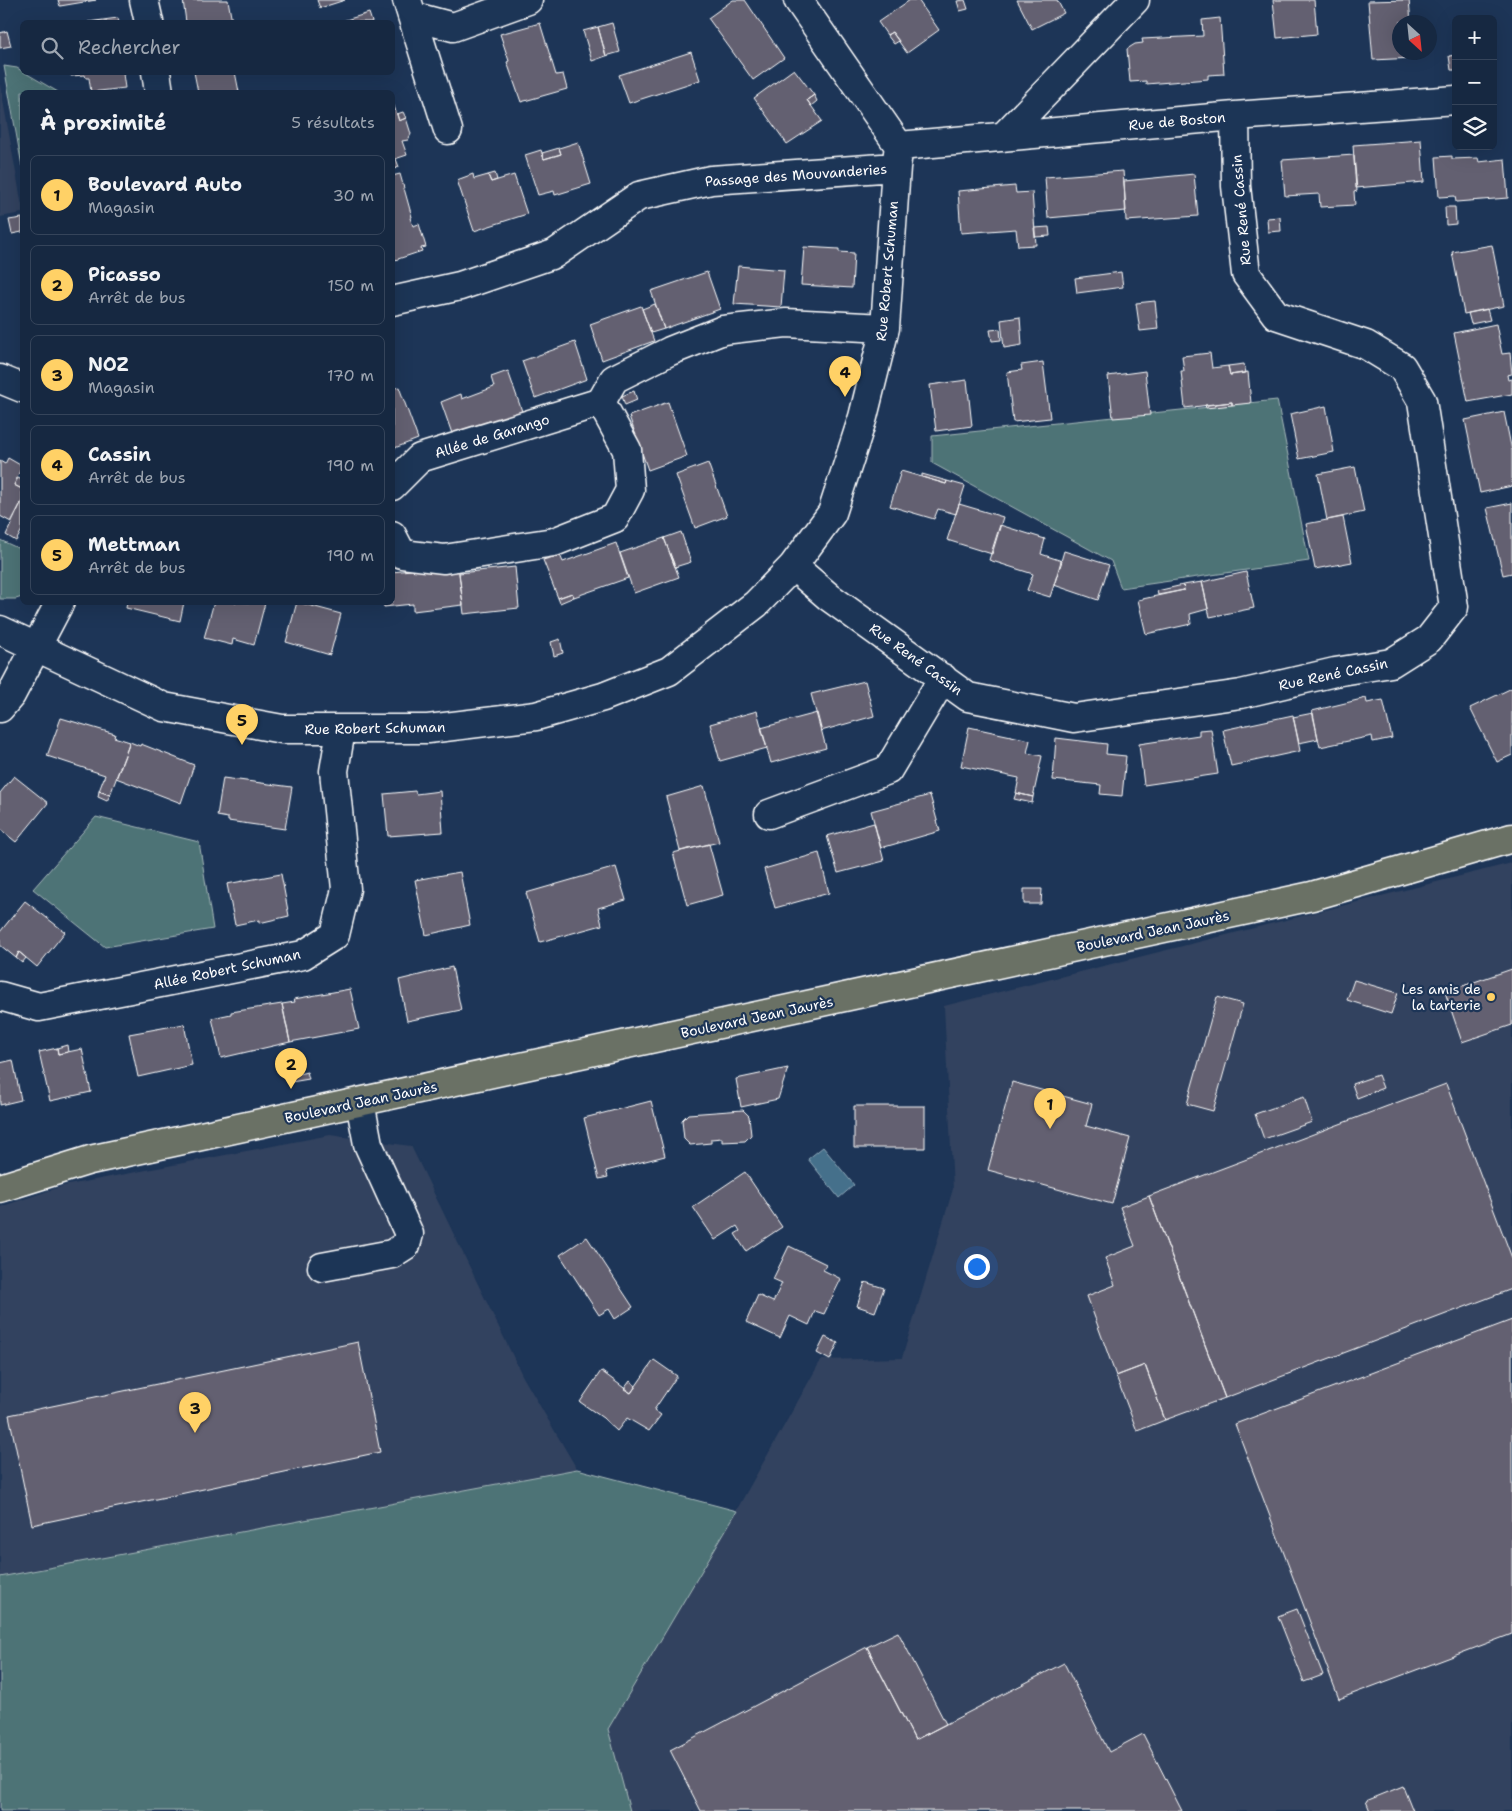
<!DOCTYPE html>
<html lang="fr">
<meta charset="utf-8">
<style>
body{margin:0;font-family:"Shantell Sans",sans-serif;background:#1f3048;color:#f1f3f6}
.controls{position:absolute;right:15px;top:15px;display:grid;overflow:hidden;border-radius:8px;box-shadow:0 5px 20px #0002}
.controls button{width:45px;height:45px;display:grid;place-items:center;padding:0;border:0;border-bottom:1px solid #35445a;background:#162841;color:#f1f3f6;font:25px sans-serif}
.compass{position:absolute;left:1392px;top:15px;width:45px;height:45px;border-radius:50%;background:#162841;box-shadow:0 5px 20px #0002;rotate:153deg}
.you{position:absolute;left:976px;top:1266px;width:18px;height:18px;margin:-12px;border:4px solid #fff;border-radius:50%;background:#1a73e8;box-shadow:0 0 0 8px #1a73e833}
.badge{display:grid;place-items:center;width:32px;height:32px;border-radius:50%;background:#ffd166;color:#111;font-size:16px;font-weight:700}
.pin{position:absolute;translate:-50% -41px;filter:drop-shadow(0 1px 2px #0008)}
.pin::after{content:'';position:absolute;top:26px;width:18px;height:15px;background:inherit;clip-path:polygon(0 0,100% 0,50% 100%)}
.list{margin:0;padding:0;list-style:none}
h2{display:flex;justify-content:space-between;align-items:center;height:65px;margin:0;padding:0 20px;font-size:21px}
h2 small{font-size:16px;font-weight:400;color:#9ea6b1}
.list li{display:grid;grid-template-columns:32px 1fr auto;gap:15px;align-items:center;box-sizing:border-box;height:80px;margin:0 10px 10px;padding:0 10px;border:1px solid #35445a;border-radius:8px}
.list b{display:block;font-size:19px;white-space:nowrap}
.list p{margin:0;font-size:16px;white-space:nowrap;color:#9ea6b1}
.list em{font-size:16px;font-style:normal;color:#9ea6b1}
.icon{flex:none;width:28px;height:28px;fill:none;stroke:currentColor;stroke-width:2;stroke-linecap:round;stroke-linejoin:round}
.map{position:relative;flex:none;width:1512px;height:1811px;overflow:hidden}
.search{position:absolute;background:#162841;box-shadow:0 5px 20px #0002;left:20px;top:20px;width:375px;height:55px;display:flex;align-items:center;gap:12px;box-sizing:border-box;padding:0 18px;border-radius:8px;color:#9ea6b1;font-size:19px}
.panel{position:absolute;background:#162841;box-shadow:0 5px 20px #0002;left:20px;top:90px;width:375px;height:515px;border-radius:8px}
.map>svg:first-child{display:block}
.built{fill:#32425f}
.green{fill:#4d7376;stroke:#a6b9ba}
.water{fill:#45708b;stroke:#8fa9b9}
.building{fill:#646071;stroke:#fff}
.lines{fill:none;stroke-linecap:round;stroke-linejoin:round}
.minor-casing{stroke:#fff;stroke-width:31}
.major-casing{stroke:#fff;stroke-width:31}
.minor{stroke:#1d3557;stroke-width:28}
.major{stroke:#6a7165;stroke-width:28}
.poi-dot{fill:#ffd166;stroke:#1d3557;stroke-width:2}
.labels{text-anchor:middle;stroke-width:4.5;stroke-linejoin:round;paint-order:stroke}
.street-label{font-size:14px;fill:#fff;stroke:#1d3557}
.poi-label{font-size:14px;fill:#fff;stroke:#1d3557;text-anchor:end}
</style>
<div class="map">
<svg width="1512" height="1811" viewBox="0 0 1512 1811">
<rect width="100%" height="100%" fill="#1d3557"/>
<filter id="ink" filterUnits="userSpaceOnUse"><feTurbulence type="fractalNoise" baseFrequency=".02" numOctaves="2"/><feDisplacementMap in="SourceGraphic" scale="10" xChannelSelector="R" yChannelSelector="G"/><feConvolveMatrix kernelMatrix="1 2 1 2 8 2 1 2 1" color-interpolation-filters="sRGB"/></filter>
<g filter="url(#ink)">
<path class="built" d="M 0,84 L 22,206 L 22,213 L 0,217 Z
M 1512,863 L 1512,1811 L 0,1811 L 0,1207 L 63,1186 L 330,1135 L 411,1146 L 523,1377 L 577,1469 L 736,1511 L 821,1360 L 902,1358 L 953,1189 L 944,1006 Z"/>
<path class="green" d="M 4,66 L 17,68 L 58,92 L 22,92 L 22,166 Z
M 1277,400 L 1309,561 L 1121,588 L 1111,561 L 932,463 L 932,436 Z
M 0,540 L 22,550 L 22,597 L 16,599 L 0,599 Z
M 96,817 L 199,842 L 213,929 L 105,947 L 33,889 Z
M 577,1469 L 737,1511 L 608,1729 L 630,1811 L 0,1811 L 0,1577 Z"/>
<path class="water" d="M 823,1147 L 854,1185 L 839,1198 L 808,1159 Z"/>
<path class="building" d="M 58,0 L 96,0 L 60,6 Z
M 183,0 L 228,0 L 232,22 L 186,22 Z
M 317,0 L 345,0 L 320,8 Z
M 733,0 L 745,0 L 784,58 L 753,80 L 708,18 Z
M 910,0 L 918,0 L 939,30 L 907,53 L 892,32 L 887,35 L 878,22 Z
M 965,0 L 968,9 L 960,11 L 957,1 Z
M 1017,0 L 1057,0 L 1064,13 L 1032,29 Z
M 1273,0 L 1314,0 L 1317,34 L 1277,38 Z
M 1409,0 L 1411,22 L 1400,22 L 1400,52 L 1412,52 L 1413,58 L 1373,60 L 1368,1 Z
M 369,13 L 372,22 L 339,22 Z
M 118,18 L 119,22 L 88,22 Z
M 1220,18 L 1224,74 L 1208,75 L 1208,79 L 1146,84 L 1146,81 L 1130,82 L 1127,49 L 1135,44 L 1143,43 L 1142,39 L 1203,36 L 1202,20 Z
M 540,23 L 556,75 L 563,74 L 567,89 L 521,102 L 507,62 L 509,61 L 500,34 Z
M 612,23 L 620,52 L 606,56 L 598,27 Z
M 598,27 L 606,56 L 592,61 L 583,31 Z
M 7,31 L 11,46 L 0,48 L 0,33 Z
M 892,32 L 899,41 L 894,44 L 887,35 Z
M 691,52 L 700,80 L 629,103 L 619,75 Z
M 1456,55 L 1456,70 L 1451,70 L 1449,56 Z
M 794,69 L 814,95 L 807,100 L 822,121 L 787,144 L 754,98 Z
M 70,72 L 127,72 L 123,74 L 125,88 L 91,92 L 89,78 L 86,78 L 85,75 L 71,76 Z
M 194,72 L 235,72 L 239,92 L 198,92 Z
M 814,95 L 817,101 L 811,106 L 807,100 Z
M 392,100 L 399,121 L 406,118 L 411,134 L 408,140 L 402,141 L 407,155 L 392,160 Z
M 403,112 L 406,118 L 399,121 L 397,114 Z
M 1421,140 L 1424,182 L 1356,188 L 1353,145 Z
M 578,142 L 591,184 L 555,195 L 554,191 L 538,195 L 525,155 L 541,150 L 544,159 L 561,154 L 559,148 Z
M 559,148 L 561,154 L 544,159 L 542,153 Z
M 1354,155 L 1357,191 L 1354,192 L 1355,205 L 1320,207 L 1319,194 L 1285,196 L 1282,160 Z
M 1452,156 L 1452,159 L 1478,158 L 1479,162 L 1505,159 L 1508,198 L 1456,202 L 1455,196 L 1439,197 L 1436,157 Z
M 396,159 L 399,167 L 392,170 L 392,160 Z
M 1123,171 L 1126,211 L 1048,218 L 1045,177 Z
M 495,173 L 497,180 L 491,182 L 488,175 Z
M 400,174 L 412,217 L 410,218 L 413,226 L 419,224 L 426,247 L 421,248 L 422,251 L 392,261 L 392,176 Z
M 473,174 L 474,179 L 488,175 L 491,182 L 514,175 L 527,214 L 474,231 L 457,180 Z
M 1194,174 L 1198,216 L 1126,221 L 1124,181 Z
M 1015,186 L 1016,193 L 1032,192 L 1036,245 L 1018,246 L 1016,229 L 961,233 L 958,191 Z
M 1445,207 L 1455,207 L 1456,224 L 1446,225 Z
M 1280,217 L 1281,231 L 1268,232 L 1267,218 Z
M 22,218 L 22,232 L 12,234 L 9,220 Z
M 1049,227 L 1050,236 L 1035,237 L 1034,228 Z
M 1492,245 L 1504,306 L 1464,314 L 1452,252 Z
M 804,247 L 839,249 L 839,252 L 854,253 L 852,288 L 801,285 Z
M 738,266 L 784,270 L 781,307 L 734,304 Z
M 707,272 L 720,309 L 664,329 L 651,291 Z
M 1121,272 L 1123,287 L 1077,293 L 1075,278 Z
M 1155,301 L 1158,329 L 1140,331 L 1136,303 Z
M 655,304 L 664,329 L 651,333 L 642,309 Z
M 641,306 L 654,341 L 602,360 L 590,324 Z
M 1487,309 L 1490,320 L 1471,324 L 1468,313 Z
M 1020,317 L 1022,345 L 1004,348 L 1001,320 Z
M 1496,324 L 1502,354 L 1510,353 L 1512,374 L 1507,375 L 1508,380 L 1512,379 L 1512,394 L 1468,402 L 1454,333 Z
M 1000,329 L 1001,340 L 992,341 L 990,330 Z
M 575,342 L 587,379 L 535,398 L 522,361 Z
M 1210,353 L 1212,368 L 1228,366 L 1230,375 L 1248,372 L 1251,403 L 1232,405 L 1232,402 L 1185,408 L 1181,371 L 1184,371 L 1182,356 Z
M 1043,362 L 1050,418 L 1013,422 L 1007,372 L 1022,370 L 1021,365 Z
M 1244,364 L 1246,373 L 1230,375 L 1228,366 Z
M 508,371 L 524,417 L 455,442 L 441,402 L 461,394 L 462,399 L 494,387 L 491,377 Z
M 1145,371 L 1150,415 L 1113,418 L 1108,376 Z
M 967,380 L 972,426 L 936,431 L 930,385 Z
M 399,387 L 418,439 L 392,449 L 392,389 Z
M 634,391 L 637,400 L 625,405 L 622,396 Z
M 668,402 L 687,456 L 648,470 L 629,416 Z
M 1232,402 L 1232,405 L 1206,408 L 1205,405 Z
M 1326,406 L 1334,452 L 1299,459 L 1290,414 Z
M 1504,412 L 1512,451 L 1512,486 L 1480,493 L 1465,420 Z
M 8,458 L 22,466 L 14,485 L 22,489 L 22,501 L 11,522 L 0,516 L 0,461 L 5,464 Z
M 708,463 L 727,516 L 695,528 L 676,475 Z
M 1355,467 L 1364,512 L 1327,520 L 1318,474 Z
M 901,471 L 946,484 L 947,481 L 965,486 L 956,514 L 938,509 L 934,519 L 890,506 Z
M 922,474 L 947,481 L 946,484 L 922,477 Z
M 18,478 L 22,480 L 22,489 L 14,485 Z
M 22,501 L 22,530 L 16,541 L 6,535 Z
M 1512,503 L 1512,573 L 1503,575 L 1487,508 Z
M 959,504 L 1003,517 L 992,554 L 947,540 Z
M 1343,517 L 1352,562 L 1315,569 L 1306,524 Z
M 1000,525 L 1045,539 L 1041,554 L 1062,561 L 1050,597 L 1027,590 L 1033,574 L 989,560 Z
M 681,532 L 691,562 L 675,567 L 664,538 Z
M 664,538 L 679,577 L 634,593 L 620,553 Z
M 616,543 L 628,578 L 574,597 L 572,593 L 558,598 L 543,560 L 560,555 L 563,562 Z
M 1064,551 L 1109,565 L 1098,600 L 1054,585 Z
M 458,565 L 463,605 L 413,611 L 413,604 L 384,607 L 383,602 L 392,602 L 392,572 Z
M 515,567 L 519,608 L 464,614 L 459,573 Z
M 1246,572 L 1254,608 L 1210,617 L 1202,582 Z
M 1202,582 L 1208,609 L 1190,614 L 1191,624 L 1146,634 L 1138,600 L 1184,590 L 1183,585 Z
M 1183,585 L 1184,590 L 1158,595 L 1157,591 Z
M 572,593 L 574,597 L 560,603 L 558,598 Z
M 127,602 L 184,602 L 180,621 L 126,608 Z
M 214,602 L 265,603 L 254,645 L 233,639 L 232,645 L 204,638 Z
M 297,602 L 341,614 L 330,655 L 286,642 Z
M 560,639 L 563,653 L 554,656 L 551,642 Z
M 865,681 L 874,716 L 821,731 L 811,694 Z
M 1512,688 L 1512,755 L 1497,762 L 1470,708 Z
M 1366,698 L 1367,703 L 1383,700 L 1392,738 L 1373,742 L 1372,736 L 1320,747 L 1312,711 Z
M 757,711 L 767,748 L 720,761 L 710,724 Z
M 817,713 L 826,748 L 771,763 L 761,728 Z
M 1313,713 L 1318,739 L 1299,743 L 1293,717 Z
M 1293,715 L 1300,751 L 1231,766 L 1223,730 Z
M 61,718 L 115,734 L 114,737 L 130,742 L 110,795 L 99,791 L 105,775 L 47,756 Z
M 969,727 L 1030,740 L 1027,753 L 1042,756 L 1033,797 L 1016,793 L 1019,778 L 961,766 Z
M 1211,729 L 1218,774 L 1144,785 L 1139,744 L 1199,735 L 1199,730 Z
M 1056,738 L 1107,744 L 1106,754 L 1126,756 L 1122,796 L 1100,794 L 1101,785 L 1053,780 Z
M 130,742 L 140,746 L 141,744 L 194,765 L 181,803 L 116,778 Z
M 14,776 L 48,803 L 16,842 L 0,829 L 0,793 Z
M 223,778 L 292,787 L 285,829 L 228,821 L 228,818 L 217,816 Z
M 704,786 L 719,842 L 680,851 L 666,797 Z
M 99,791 L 110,795 L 107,801 L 98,797 Z
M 415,791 L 416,794 L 440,791 L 443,832 L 388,836 L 384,794 Z
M 1016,793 L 1033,797 L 1032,803 L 1014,799 Z
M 930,795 L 940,831 L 881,848 L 871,811 Z
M 874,823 L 884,861 L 838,873 L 827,836 Z
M 709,844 L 723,895 L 687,905 L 673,853 Z
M 819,853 L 829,893 L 775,908 L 764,869 Z
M 616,867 L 626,900 L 598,908 L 602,925 L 540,942 L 526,893 Z
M 460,872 L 470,925 L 426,935 L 415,880 Z
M 281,874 L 289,916 L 259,923 L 259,920 L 235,925 L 227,884 Z
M 1024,889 L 1042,889 L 1041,904 L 1024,904 Z
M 25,901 L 65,932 L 37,967 L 19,952 L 16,958 L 0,945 L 0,932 Z
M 19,952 L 26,958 L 22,963 L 16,958 Z
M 452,967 L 461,1010 L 407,1021 L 399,980 Z
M 1512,969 L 1512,1025 L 1462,1042 L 1445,992 Z
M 1354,980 L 1398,993 L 1391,1014 L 1347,1000 Z
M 350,989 L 359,1029 L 290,1042 L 282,1004 L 295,1002 L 294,999 Z
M 1217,997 L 1243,1004 L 1213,1111 L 1187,1104 Z
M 282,1004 L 290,1042 L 221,1058 L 212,1018 L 231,1014 L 231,1012 Z
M 184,1024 L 192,1065 L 138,1077 L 129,1034 Z
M 67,1045 L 68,1052 L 58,1054 L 57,1048 Z
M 57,1048 L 58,1054 L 82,1049 L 91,1092 L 50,1101 L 39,1052 Z
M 13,1060 L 21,1100 L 0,1105 L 0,1063 Z
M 788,1068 L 778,1099 L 741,1107 L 736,1079 Z
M 307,1072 L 309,1079 L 291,1082 L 290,1076 Z
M 1378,1075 L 1383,1088 L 1357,1098 L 1352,1084 Z
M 1012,1082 L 1092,1104 L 1086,1126 L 1130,1138 L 1112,1204 L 988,1170 Z
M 1446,1084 L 1512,1258 L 1512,1289 L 1225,1398 L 1149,1196 Z
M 1304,1097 L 1312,1122 L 1264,1139 L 1255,1114 Z
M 651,1101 L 665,1156 L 606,1171 L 608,1177 L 599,1179 L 584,1118 Z
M 854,1106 L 925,1106 L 925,1148 L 854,1148 Z
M 743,1110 L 749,1116 L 751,1135 L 745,1141 L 722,1142 L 722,1138 L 711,1139 L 711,1143 L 690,1145 L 684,1139 L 682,1120 L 688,1114 Z
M 745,1172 L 782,1227 L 746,1251 L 735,1234 L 740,1231 L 737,1226 L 715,1240 L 693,1207 Z
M 1149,1196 L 1225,1398 L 1165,1420 L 1145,1365 L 1116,1376 L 1087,1296 L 1115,1285 L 1105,1258 L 1135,1246 L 1120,1207 Z
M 587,1237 L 633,1307 L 615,1319 L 609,1309 L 599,1315 L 560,1255 Z
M 789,1246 L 826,1264 L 823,1270 L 841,1279 L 824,1314 L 815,1311 L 809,1325 L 790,1316 L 780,1338 L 746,1322 L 758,1295 L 773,1302 L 782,1283 L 773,1279 Z
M 865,1282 L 884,1288 L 875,1312 L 857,1306 Z
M 1512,1320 L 1512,1634 L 1339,1699 L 1235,1424 Z
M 825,1337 L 838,1343 L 830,1360 L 817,1353 Z
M 358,1342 L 380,1452 L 32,1525 L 9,1415 Z
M 654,1360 L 677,1376 L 654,1410 L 661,1415 L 649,1431 L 627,1418 L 617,1431 L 603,1418 L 580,1402 L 601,1371 L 631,1393 Z
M 1145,1365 L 1165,1420 L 1137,1431 L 1116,1376 Z
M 630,1381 L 636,1386 L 631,1393 L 624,1389 Z
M 1297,1609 L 1323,1675 L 1304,1682 L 1278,1616 Z
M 898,1632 L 946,1724 L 915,1740 L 867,1647 Z
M 867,1647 L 915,1740 L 1064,1663 L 1109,1752 L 1143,1734 L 1182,1811 L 701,1811 L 670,1750 Z
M 1403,1786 L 1413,1811 L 1370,1811 L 1366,1801 Z"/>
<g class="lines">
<g class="minor-casing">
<path id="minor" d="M 144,0 L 149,22
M 407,0 L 412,16 L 453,27 L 528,0
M 412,16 L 448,130
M 156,72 L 159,92
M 1003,137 L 1135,0
M 899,146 L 1235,116 L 1456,100
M 392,301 L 460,286 L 554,254 L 639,196 L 711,180 L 896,167
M 0,379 L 22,388
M 392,486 L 420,458 L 601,402 L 614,379 L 670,351 L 723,330 L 786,323 L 885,328
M 392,535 L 402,554 L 444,559 L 554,542 L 615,518 L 630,490 L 627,450 L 601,402
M 793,566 L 829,597 L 968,697 L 1074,718 L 1241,694 L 1335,672 L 1391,663 L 1429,639 L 1454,607 L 1422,401 L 1402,367 L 1366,345 L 1276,315 L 1246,274 L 1236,186 L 1235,116
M 0,630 L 164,707 L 282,729 L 428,729 L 536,716 L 603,697 L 669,671 L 756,604 L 793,566 L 832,513 L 863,417 L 885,328 L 896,167 L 899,146 L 798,0
M 0,708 L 11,695 L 60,602
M 769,814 L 888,770 L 943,678
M 0,996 L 39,1007 L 303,955 L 335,935 L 346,889 L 334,771 L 341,730
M 322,1267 L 392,1254 L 406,1245 L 409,1234 L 368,1144 L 360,1102"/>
</g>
<g class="major-casing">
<path id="major" d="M 0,1188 L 90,1160 L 1312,896 L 1512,838"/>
</g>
<use href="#minor" class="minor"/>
<use href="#major" class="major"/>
</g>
</g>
<circle class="poi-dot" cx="1491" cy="997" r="5"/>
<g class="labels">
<g class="street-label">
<text transform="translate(1177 121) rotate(-5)" y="5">Rue de Boston</text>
<text transform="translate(796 175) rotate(-4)" y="5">Passage des Mouvanderies</text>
<text transform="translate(1241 210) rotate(-95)" y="5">Rue René Cassin</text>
<text transform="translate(887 271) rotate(-85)" y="5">Rue Robert Schuman</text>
<text transform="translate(492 436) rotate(-17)" y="5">Allée de Garango</text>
<text transform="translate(916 659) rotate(36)" y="5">Rue René Cassin</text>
<text transform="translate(1333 674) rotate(-12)" y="5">Rue René Cassin</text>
<text transform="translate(375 728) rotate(-1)" y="5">Rue Robert Schuman</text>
<text transform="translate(1153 931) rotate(-12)" y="5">Boulevard Jean Jaurès</text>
<text transform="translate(227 969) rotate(-12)" y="5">Allée Robert Schuman</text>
<text transform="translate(757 1017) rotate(-12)" y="5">Boulevard Jean Jaurès</text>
<text transform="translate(361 1102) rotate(-12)" y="5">Boulevard Jean Jaurès</text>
</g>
<g class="poi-label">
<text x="1481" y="994">Les amis de<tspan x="1481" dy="16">la tarterie</tspan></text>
</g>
</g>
</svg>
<div class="controls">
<button>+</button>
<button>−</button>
<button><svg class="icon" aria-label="layers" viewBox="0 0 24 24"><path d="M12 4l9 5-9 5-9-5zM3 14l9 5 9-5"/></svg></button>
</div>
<svg class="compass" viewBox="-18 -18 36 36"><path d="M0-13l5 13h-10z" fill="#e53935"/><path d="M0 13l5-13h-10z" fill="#9ea6b1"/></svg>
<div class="you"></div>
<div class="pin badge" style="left:1050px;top:1129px">1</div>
<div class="pin badge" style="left:291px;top:1089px">2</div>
<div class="pin badge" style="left:195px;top:1433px">3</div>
<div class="pin badge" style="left:845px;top:397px">4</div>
<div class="pin badge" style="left:242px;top:745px">5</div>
<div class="search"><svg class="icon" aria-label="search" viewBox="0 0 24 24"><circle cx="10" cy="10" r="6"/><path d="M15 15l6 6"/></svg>Rechercher</div>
<section class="panel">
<h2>À proximité<small>5 résultats</small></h2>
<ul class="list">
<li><span class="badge">1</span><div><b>Boulevard Auto</b><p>Magasin</p></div><em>30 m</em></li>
<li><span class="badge">2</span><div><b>Picasso</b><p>Arrêt de bus</p></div><em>150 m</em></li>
<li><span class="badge">3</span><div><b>NOZ</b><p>Magasin</p></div><em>170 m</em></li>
<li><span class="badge">4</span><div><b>Cassin</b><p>Arrêt de bus</p></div><em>190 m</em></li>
<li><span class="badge">5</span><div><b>Mettman</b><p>Arrêt de bus</p></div><em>190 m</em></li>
</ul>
</section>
</div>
